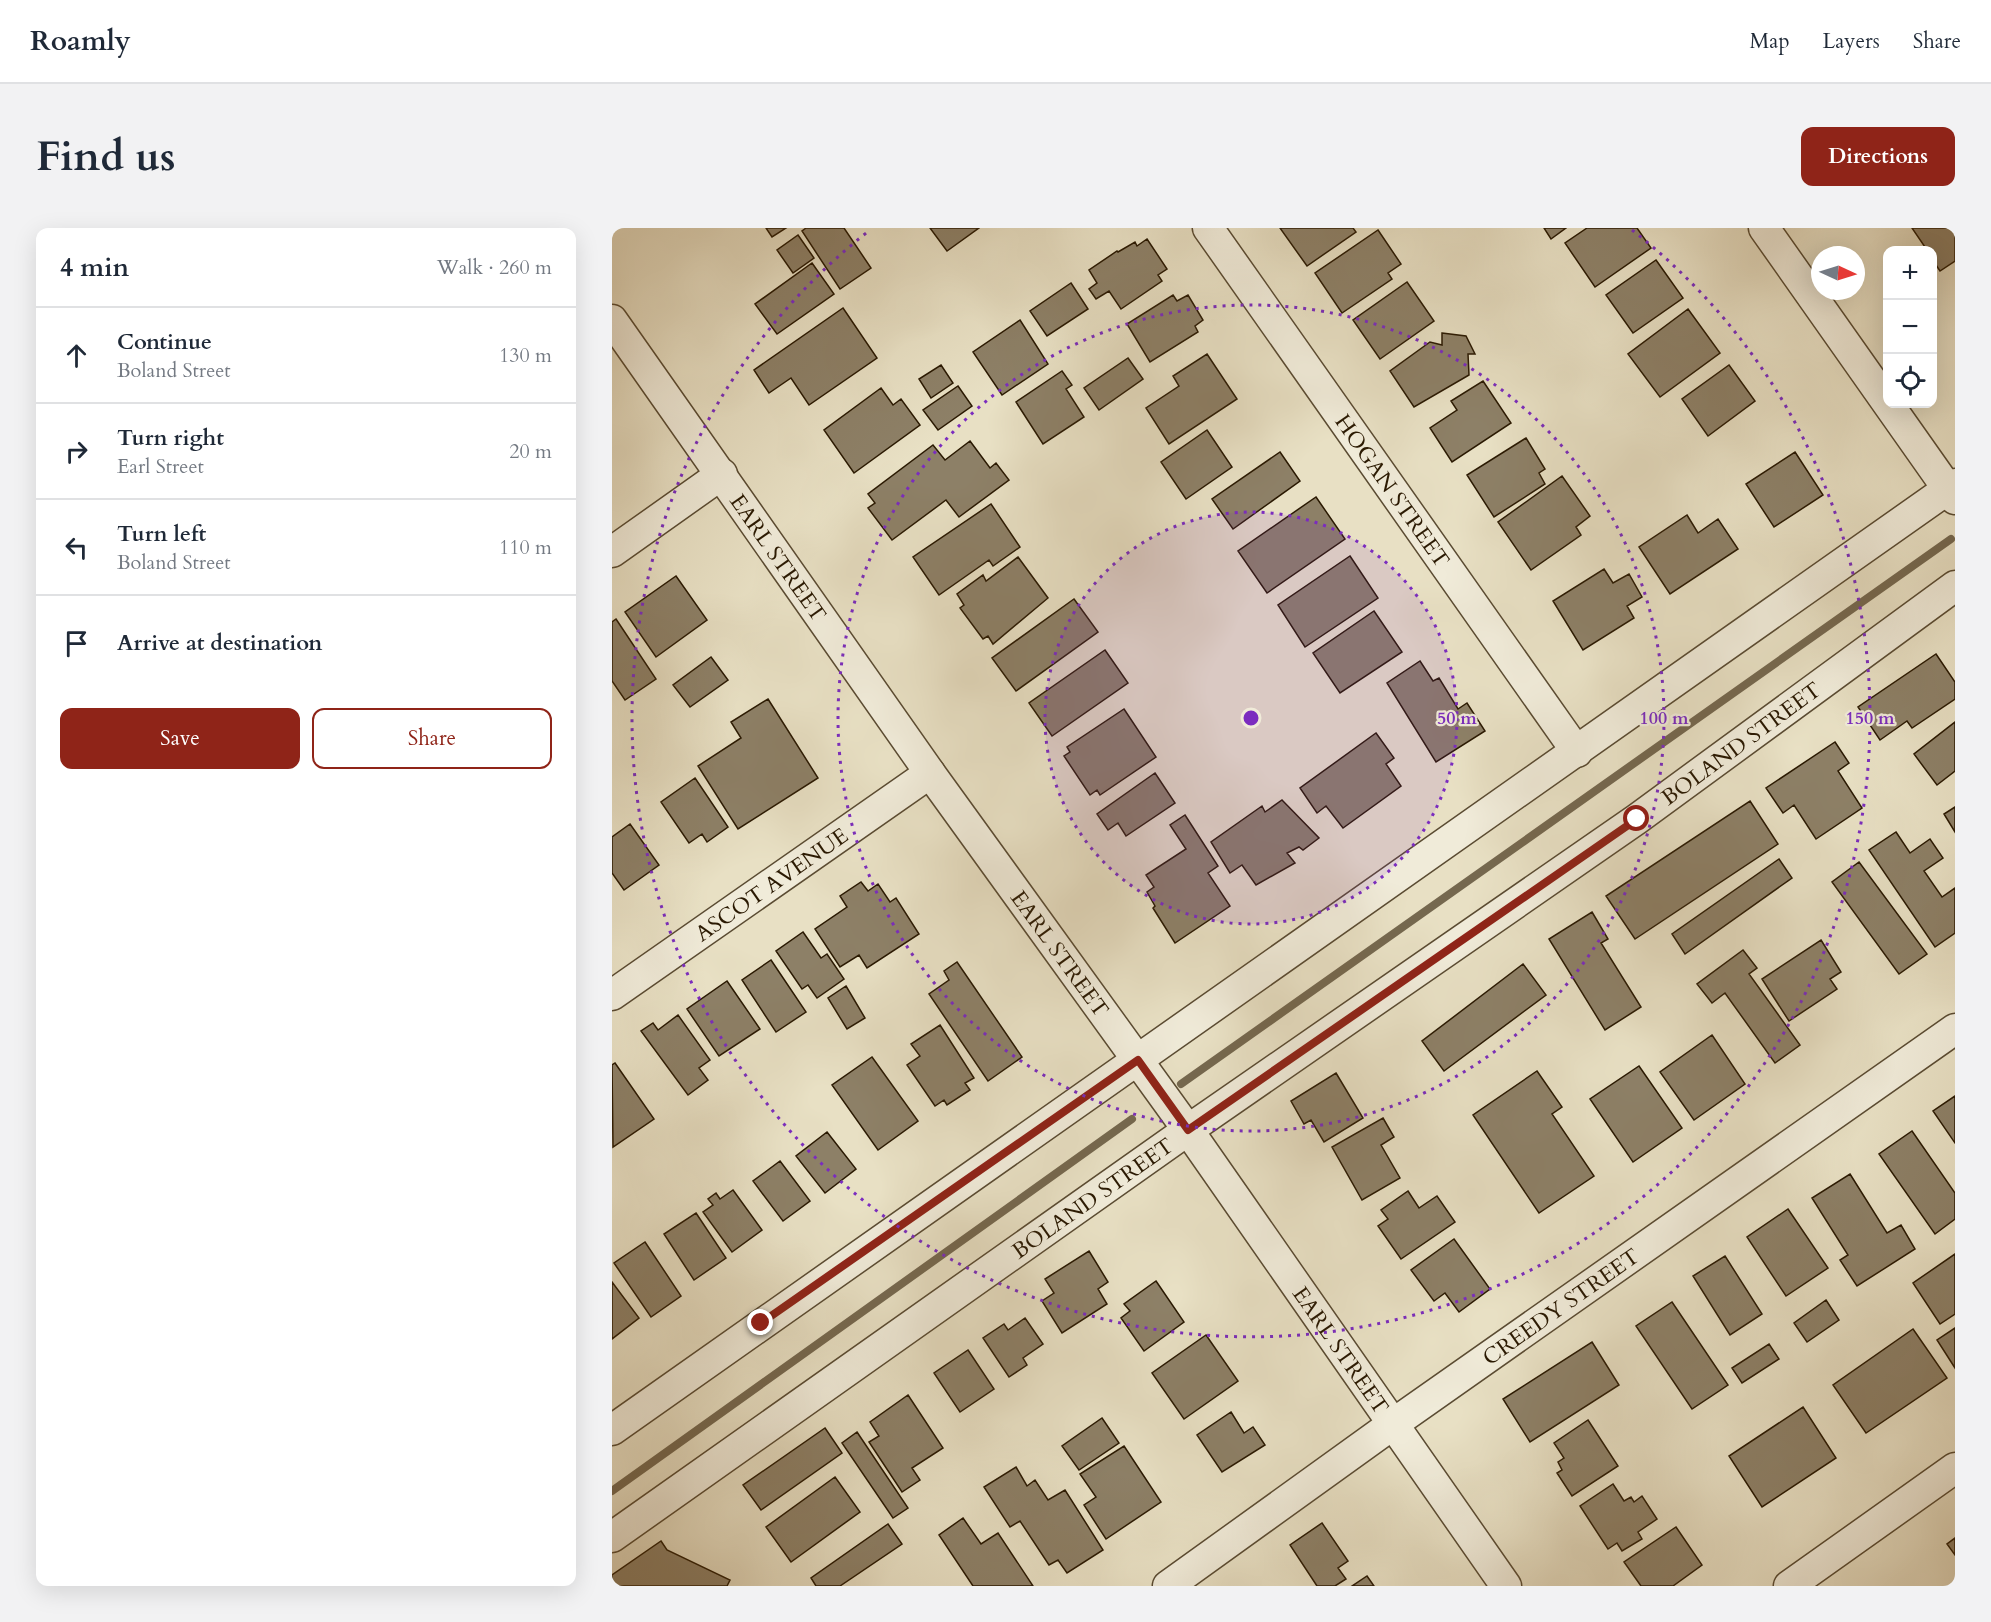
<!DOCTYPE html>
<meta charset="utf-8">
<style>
body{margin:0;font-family:Cardo,serif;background:#f2f2f3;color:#1f2937}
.controls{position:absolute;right:18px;top:18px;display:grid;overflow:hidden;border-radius:12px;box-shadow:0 6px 24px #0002}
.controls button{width:54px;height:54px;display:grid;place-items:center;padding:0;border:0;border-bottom:2px solid #e0e1e3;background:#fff;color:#1f2937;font:30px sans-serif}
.compass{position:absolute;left:1199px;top:18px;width:54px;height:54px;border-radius:50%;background:#fff;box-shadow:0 6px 24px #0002;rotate:94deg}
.stop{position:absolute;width:18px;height:18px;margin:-14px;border:4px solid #8f2418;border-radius:50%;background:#fff}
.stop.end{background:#8f2418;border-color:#fff;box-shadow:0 2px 6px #0008}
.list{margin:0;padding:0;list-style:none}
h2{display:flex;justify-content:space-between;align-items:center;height:78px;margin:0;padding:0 24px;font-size:26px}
h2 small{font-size:20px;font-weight:400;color:#747a83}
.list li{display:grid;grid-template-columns:39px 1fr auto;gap:18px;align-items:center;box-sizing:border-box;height:96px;padding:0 24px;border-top:2px solid #e0e1e3}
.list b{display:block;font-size:22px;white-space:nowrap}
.list p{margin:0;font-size:20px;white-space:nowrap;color:#747a83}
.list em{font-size:20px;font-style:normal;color:#747a83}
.actions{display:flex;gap:12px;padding:18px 24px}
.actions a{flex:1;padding:14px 0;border:2px solid #8f2418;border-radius:12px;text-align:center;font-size:21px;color:#8f2418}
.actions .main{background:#8f2418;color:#fff}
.icon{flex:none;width:33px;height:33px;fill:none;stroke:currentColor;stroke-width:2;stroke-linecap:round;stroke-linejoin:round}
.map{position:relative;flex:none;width:1343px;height:1358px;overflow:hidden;border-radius:12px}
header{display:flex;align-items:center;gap:36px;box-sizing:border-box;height:84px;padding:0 30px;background:#fff;border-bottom:2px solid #e0e1e3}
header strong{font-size:28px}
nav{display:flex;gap:33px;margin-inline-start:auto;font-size:21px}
.intro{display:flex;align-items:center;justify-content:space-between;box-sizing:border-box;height:144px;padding:0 36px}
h1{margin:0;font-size:42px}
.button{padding:15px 27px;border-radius:12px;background:#8f2418;color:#fff;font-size:21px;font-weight:700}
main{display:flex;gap:36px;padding:0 36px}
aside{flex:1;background:#fff;border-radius:12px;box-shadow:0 6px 24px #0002}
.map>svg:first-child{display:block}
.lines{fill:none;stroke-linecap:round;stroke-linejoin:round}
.stream{stroke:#75684f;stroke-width:8}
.building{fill:#8d8067;stroke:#2a1902;stroke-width:1.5}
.minor-casing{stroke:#5a4b32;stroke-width:33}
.minor{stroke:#f0ebd9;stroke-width:30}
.route{stroke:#8f2418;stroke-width:8}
.ring{fill:none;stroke:#7b2cbf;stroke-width:3;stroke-dasharray:3 6}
.labels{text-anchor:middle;stroke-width:4.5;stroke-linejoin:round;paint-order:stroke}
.street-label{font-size:22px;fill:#2a1902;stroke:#f0ebd9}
.centre{fill:#7b2cbf;stroke:#f0ebd9;stroke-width:3}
.ring-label{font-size:18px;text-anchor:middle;font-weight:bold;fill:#7b2cbf;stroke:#f0ebd9;stroke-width:4.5;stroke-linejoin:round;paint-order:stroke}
</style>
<header>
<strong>Roamly</strong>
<nav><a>Map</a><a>Layers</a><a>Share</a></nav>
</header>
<div class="intro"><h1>Find us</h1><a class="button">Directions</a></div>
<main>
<aside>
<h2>4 min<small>Walk · 260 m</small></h2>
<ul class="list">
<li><svg class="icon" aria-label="ahead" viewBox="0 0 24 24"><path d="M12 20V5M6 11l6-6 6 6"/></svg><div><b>Continue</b><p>Boland Street</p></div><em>130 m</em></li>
<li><svg class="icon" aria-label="right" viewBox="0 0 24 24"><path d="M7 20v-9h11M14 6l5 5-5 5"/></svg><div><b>Turn right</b><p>Earl Street</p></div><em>20 m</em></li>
<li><svg class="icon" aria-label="left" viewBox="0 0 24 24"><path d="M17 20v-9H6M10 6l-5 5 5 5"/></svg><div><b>Turn left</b><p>Boland Street</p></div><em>110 m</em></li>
<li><svg class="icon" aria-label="arrive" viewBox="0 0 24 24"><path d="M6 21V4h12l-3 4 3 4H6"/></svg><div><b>Arrive at destination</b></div></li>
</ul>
<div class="actions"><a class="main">Save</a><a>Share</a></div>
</aside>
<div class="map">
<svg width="1343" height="1358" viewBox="0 0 1343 1358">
<rect width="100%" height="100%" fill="#e8e0c4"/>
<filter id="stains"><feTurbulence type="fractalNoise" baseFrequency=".00333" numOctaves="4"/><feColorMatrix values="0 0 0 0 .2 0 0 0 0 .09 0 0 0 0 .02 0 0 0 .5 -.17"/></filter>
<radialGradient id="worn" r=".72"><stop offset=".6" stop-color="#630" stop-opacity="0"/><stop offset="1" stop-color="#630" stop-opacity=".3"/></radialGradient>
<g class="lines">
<path class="stream" d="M 569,856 L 1339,311
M 0,1263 L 520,891"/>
</g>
<path class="building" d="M 154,0 L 174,0 L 160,9 Z
M 194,0 L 232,0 L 259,40 L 228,61 L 190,3 Z
M 318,0 L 367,0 L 335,23 Z
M 668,0 L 741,0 L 744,4 L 695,38 Z
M 932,0 L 954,0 L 939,11 Z
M 975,0 L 1025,0 L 1039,20 L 983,59 L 953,15 Z
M 1300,0 L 1343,0 L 1343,33 L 1328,43 L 1320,31 L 1320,22 L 1315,22 Z
M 766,2 L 789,36 L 776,45 L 780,51 L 730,85 L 703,45 Z
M 186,7 L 202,30 L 181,45 L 165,22 Z
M 535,11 L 555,41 L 546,47 L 550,53 L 509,81 L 497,63 L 484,71 L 477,61 L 485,55 L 477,42 L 505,23 L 506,24 L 523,14 L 525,18 Z
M 1044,32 L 1071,70 L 1021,105 L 994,67 Z
M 200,35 L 222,66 L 165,106 L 143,76 Z
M 795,54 L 822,93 L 768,131 L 741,92 Z
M 459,55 L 476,81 L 435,108 L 418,83 Z
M 561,67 L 565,73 L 576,67 L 591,92 L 583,98 L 586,104 L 538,134 L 515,96 Z
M 231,80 L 265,130 L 197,177 L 179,150 L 157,165 L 142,142 Z
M 1076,81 L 1108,125 L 1048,169 L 1016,126 Z
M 408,92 L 436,136 L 390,167 L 361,124 Z
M 830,105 L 854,108 L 863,126 L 856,126 L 857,147 L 802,179 L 778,143 L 818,114 L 830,117 Z
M 595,126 L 625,171 L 557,216 L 534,180 L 567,158 L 561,148 Z
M 516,130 L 531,151 L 487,182 L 472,160 Z
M 329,137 L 341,155 L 319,170 L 307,151 Z
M 1117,137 L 1143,173 L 1096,208 L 1070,171 Z
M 450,143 L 460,157 L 454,161 L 472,189 L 431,216 L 404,174 Z
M 871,153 L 899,195 L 840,234 L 818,200 L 845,182 L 839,173 Z
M 346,158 L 360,178 L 326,202 L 311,182 Z
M 269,160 L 281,177 L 289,171 L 308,197 L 242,245 L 212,202 Z
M 595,202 L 620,239 L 574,271 L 549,234 Z
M 914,210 L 933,241 L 927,245 L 933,256 L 882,289 L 855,247 Z
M 358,213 L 378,240 L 384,235 L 397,252 L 347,289 L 334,272 L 280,312 L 256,280 L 263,275 L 256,266 L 321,217 L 333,232 Z
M 668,224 L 688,253 L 621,301 L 600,271 Z
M 1183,224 L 1211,267 L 1162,299 L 1134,256 Z
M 950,248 L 978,288 L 964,299 L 969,307 L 919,342 L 886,294 Z
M 704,269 L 733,311 L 655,365 L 626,323 Z
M 379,276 L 408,319 L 381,338 L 377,332 L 327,367 L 301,329 Z
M 1075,287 L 1086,305 L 1106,291 L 1126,321 L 1058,366 L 1027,319 Z
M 738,328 L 766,370 L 693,419 L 666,377 Z
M 406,329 L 436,370 L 381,416 L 376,408 L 371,411 L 348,380 L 352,377 L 345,366 L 371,347 L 374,353 Z
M 992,341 L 1001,355 L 1017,346 L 1030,369 L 1015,378 L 1022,390 L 971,422 L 941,373 Z
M 64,348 L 95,392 L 44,429 L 13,384 Z
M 462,371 L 486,404 L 404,463 L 380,430 Z
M 762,383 L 790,424 L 728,465 L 701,425 Z
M 4,391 L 44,451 L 13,472 L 0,453 L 0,394 Z
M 493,422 L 516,455 L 440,508 L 417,475 Z
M 1324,426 L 1343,454 L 1343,471 L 1300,500 L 1295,493 L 1268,512 L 1246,479 Z
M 99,429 L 116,452 L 78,479 L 61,457 Z
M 808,433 L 821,453 L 827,450 L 846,481 L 855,475 L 873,503 L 824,534 L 775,455 Z
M 156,471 L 206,550 L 126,601 L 86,538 L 129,510 L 119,494 Z
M 512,481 L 544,529 L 488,567 L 485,562 L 478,567 L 452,528 L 458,524 L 455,519 Z
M 1343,494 L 1343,543 L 1325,557 L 1302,526 Z
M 764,505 L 782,530 L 774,536 L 789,558 L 731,600 L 714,578 L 705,585 L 688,560 Z
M 1223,514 L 1237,535 L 1226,543 L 1250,580 L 1204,611 L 1182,577 L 1171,585 L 1154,560 Z
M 543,545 L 563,575 L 514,608 L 506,595 L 496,602 L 485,586 Z
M 83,550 L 116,599 L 95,614 L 90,606 L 77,615 L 49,574 Z
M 670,572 L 707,610 L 691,622 L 687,619 L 675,625 L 683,635 L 644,657 L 630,637 L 618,645 L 599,614 L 650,578 L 653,584 Z
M 1138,573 L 1166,616 L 1023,711 L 994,668 Z
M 1343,579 L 1343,604 L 1332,586 Z
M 573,587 L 606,638 L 596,645 L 618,678 L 563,715 L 541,680 L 543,678 L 535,664 L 542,659 L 534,647 L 574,621 L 558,597 Z
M 18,596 L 47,637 L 12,662 L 0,645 L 0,609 Z
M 1284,604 L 1298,625 L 1318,611 L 1331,630 L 1312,643 L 1330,669 L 1343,660 L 1343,705 L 1323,719 L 1257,622 Z
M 1167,631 L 1180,650 L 1073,726 L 1060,706 Z
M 1247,634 L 1315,726 L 1287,746 L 1220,654 Z
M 249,654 L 256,663 L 266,656 L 278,674 L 284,670 L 307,706 L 255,740 L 247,727 L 228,739 L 203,701 L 235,679 L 228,668 Z
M 980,684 L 996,711 L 989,715 L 1029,779 L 993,802 L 937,711 Z
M 191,704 L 209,730 L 215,726 L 232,751 L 205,770 L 196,757 L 190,761 L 164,723 Z
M 1209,712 L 1229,744 L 1218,751 L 1225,761 L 1177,793 L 1150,751 Z
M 1131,722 L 1145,740 L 1137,746 L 1188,817 L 1163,835 L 1113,765 L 1100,775 L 1085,756 Z
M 159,732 L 194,784 L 164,804 L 130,752 Z
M 345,734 L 410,829 L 376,853 L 317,766 L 337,752 L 332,743 Z
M 911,736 L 934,767 L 832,843 L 810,813 Z
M 115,753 L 148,801 L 107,828 L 75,781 Z
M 234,758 L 253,790 L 235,801 L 216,770 Z
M 66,787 L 98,832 L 87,840 L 96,852 L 76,867 L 29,803 L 41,795 L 46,802 Z
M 328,797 L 362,850 L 353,855 L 358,862 L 335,877 L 332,872 L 323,878 L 295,837 L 308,828 L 299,816 Z
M 1100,807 L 1133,856 L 1082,892 L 1048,844 Z
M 260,829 L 306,893 L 266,922 L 220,857 Z
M 3,835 L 42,891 L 1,919 L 0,837 Z
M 1027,838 L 1070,900 L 1021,934 L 978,871 Z
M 925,843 L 950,879 L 940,886 L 982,948 L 927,985 L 861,887 Z
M 724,845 L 751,890 L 712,914 L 699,892 L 692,896 L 679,873 Z
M 1343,868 L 1343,915 L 1321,883 Z
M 771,890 L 782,909 L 769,917 L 788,950 L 750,972 L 720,919 Z
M 1300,903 L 1343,965 L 1343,991 L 1323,1006 L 1267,926 Z
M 215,904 L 244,941 L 213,965 L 184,928 Z
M 168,933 L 198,973 L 171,993 L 141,953 Z
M 1238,946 L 1275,1005 L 1289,997 L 1303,1021 L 1245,1058 L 1228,1032 L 1236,1027 L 1200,970 Z
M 121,962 L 150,1002 L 120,1024 L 91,984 L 101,977 L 96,971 L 104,965 L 108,971 Z
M 796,963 L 807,980 L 825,968 L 843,994 L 789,1031 L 766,998 L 776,991 L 769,982 Z
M 1176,981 L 1216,1040 L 1174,1068 L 1135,1009 Z
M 84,985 L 114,1030 L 82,1052 L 52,1006 Z
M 842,1011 L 878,1061 L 847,1084 L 833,1065 L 822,1073 L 799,1042 Z
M 33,1014 L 69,1068 L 39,1089 L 2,1035 Z
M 477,1023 L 496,1054 L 486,1061 L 495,1076 L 450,1105 L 430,1073 L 442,1065 L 433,1051 Z
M 1343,1026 L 1343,1086 L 1328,1096 L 1301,1055 Z
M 1113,1028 L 1150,1086 L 1118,1107 L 1081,1048 Z
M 544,1053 L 572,1094 L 532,1123 L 509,1090 L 518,1083 L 512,1076 Z
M 0,1054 L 27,1090 L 0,1111 Z
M 1214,1072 L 1227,1092 L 1195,1114 L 1182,1095 Z
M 1060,1074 L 1116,1157 L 1080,1181 L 1024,1098 Z
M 413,1090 L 431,1116 L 411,1130 L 415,1137 L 397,1149 L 371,1110 L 392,1096 L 396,1102 Z
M 1343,1100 L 1343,1140 L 1325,1112 Z
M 1301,1101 L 1335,1150 L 1254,1205 L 1221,1157 Z
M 594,1107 L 626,1153 L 572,1191 L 540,1145 Z
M 980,1114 L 1007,1157 L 918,1214 L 891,1171 Z
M 1157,1116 L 1167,1131 L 1130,1155 L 1120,1140 Z
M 356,1122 L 382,1161 L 348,1184 L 322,1145 Z
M 296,1167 L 331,1220 L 300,1240 L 308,1252 L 290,1264 L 257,1214 L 267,1208 L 258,1194 Z
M 1191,1179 L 1224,1230 L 1150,1279 L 1117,1228 Z
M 619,1184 L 632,1205 L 641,1199 L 653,1217 L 610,1244 L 585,1207 Z
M 490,1190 L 507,1215 L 467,1242 L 450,1218 Z
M 976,1192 L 1006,1238 L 960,1268 L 945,1245 L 950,1242 L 946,1234 L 952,1230 L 942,1215 Z
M 213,1200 L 230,1225 L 149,1282 L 131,1257 Z
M 245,1204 L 296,1280 L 281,1290 L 230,1215 Z
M 512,1218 L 549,1274 L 494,1311 L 472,1277 L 484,1269 L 468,1246 Z
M 404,1239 L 415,1258 L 423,1252 L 436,1272 L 453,1262 L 491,1322 L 455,1345 L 446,1332 L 437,1337 L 408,1293 L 398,1299 L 372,1259 Z
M 223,1249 L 248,1284 L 179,1334 L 154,1299 Z
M 1001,1256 L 1012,1273 L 1019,1269 L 1022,1274 L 1030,1268 L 1045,1291 L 1026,1304 L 1030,1311 L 1010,1323 L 1005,1315 L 996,1321 L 968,1278 Z
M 351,1290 L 369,1316 L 386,1305 L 421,1358 L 361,1358 L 327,1307 Z
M 710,1295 L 736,1333 L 726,1340 L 734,1351 L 723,1358 L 705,1358 L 678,1317 Z
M 276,1296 L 290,1316 L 228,1358 L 204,1358 L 199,1350 Z
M 1064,1299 L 1090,1337 L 1061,1358 L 1029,1358 L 1012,1334 Z
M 1343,1310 L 1343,1327 L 1335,1316 Z
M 49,1313 L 55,1322 L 118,1352 L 115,1358 L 0,1358 L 0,1347 Z
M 755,1348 L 762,1358 L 740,1358 Z"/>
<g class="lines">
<g class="minor-casing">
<g id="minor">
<path id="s1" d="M 596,0 L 965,524"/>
<path d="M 1152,0 L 1343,271"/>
<path id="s2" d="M 0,92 L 318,545 L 576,902 L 894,1358"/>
<path d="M 0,324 L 110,246"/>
<path id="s3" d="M 0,767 L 318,545"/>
<path d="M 0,1202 L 1343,256"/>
<path id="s4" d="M 0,1309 L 576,902 L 1025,591 L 1343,358"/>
<path id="s5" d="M 556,1358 L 781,1196 L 1343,801"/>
<path d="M 1177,1358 L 1343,1240"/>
</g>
</g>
<use href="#minor" class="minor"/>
</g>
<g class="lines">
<path class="route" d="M 149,1095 L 526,832 L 576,902 L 1025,591"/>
</g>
<circle cx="639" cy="490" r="206" fill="#7b2cbf" fill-opacity=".12"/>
<g class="ring">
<circle cx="639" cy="490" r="206"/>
<circle cx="639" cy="490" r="413"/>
<path d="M1020 2A619 619 0 1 1 258 2"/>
</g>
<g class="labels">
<g class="street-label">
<text dy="8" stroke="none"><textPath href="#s1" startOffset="321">HOGAN STREET</textPath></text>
<text dy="8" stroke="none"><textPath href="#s2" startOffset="290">EARL STREET</textPath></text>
<text dy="8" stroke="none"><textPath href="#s4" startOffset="1380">BOLAND STREET</textPath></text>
<text dy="8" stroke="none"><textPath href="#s3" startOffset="194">ASCOT AVENUE</textPath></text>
<text dy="8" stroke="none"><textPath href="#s2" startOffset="776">EARL STREET</textPath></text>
<text dy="8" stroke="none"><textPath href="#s4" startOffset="588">BOLAND STREET</textPath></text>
<text dy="8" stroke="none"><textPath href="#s5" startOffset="482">CREEDY STREET</textPath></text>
<text dy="8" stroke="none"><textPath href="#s2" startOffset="1262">EARL STREET</textPath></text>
</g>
</g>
<circle cx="639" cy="490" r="9" class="centre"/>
<g class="ring-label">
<text x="845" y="496">50 m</text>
<text x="1052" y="496">100 m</text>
<text x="1258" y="496">150 m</text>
</g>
<rect width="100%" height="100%" filter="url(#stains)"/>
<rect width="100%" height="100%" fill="url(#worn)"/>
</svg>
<div class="controls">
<button>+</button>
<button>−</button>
<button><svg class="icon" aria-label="locate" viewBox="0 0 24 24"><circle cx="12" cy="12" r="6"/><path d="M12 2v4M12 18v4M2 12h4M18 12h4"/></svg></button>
</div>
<svg class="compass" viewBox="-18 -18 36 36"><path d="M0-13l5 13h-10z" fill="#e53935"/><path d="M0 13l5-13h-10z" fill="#747a83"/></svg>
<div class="stop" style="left:1025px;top:591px"></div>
<div class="stop end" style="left:149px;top:1095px"></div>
</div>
</main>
